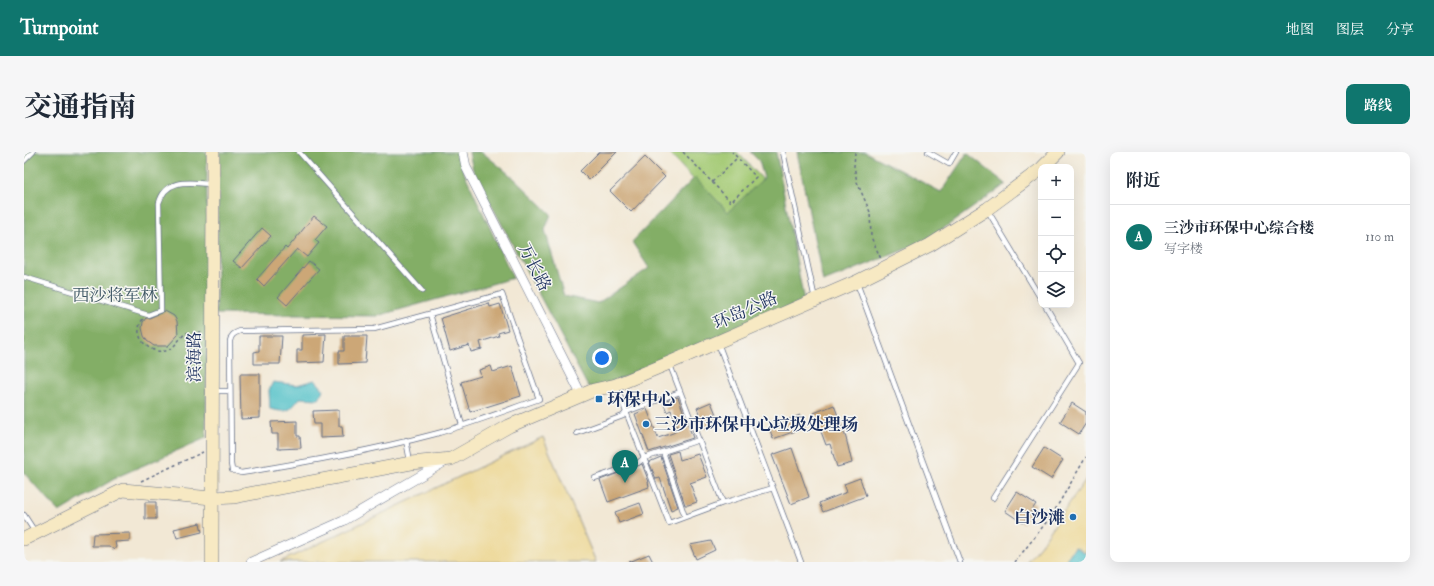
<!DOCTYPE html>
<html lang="zh">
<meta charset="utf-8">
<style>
body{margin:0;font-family:"IM FELL Double Pica","Noto Serif SC",serif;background:#f6f6f7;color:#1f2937}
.controls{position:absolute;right:12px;top:12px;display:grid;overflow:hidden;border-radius:8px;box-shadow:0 4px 16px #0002}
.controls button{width:36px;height:36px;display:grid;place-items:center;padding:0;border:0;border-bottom:1px solid #e0e1e3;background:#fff;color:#1f2937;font:20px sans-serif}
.you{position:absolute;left:578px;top:206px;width:14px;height:14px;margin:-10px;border:3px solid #fff;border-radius:50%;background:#1a73e8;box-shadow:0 0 0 6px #1a73e833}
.badge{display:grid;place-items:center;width:26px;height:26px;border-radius:50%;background:#0f766e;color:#fff;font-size:13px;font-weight:700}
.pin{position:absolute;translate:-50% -33px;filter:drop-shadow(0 1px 2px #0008)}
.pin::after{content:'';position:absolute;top:21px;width:14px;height:12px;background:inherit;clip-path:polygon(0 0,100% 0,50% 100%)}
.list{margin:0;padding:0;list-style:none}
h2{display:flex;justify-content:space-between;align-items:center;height:52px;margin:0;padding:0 16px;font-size:17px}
h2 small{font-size:13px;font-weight:400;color:#747a83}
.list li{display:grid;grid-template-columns:26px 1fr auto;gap:12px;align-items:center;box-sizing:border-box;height:64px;padding:0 16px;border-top:1px solid #e0e1e3}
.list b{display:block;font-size:15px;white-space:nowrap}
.list p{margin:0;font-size:13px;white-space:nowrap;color:#747a83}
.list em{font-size:13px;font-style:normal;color:#747a83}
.icon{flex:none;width:22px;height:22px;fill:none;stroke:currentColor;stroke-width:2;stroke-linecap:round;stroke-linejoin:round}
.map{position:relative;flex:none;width:1062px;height:410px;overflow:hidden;border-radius:8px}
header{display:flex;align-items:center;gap:24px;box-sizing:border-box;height:56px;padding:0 20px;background:#0f766e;color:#fff}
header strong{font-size:19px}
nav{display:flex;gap:22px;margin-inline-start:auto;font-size:14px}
.intro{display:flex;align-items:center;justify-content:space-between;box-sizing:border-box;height:96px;padding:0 24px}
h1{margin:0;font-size:28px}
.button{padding:10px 18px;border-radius:8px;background:#0f766e;color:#fff;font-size:14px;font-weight:700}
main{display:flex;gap:24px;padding:0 24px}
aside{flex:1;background:#fff;border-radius:8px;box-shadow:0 4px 16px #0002}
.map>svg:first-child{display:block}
.green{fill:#a4ca75;stroke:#607c6a}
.forest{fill:#83ae66;stroke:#4f6e62}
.sand{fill:#eeda9e;stroke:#84847e}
.water{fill:#53c1c8;stroke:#377893}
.building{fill:#cca777}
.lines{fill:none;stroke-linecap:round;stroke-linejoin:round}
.lane-casing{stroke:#667088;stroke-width:6}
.street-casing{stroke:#667088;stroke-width:10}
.secondary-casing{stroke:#667088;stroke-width:14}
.path{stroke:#667088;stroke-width:1.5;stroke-dasharray:3 3;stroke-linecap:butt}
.lane{stroke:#fff;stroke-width:4.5}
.street{stroke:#fff;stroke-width:9}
.secondary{stroke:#f7e9c3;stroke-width:13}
.poi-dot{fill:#1f6fb2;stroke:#f6f6f2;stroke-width:1.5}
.labels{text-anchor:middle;stroke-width:3;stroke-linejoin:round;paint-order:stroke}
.street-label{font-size:17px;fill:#1b2f5e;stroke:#f6f6f2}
.park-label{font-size:17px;fill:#3d5664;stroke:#f6f6f2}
.poi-label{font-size:17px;font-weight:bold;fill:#1b2f5e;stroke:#f6f6f2;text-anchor:start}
</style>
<header>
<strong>Turnpoint</strong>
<nav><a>地图</a><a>图层</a><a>分享</a></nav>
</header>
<div class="intro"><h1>交通指南</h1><a class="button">路线</a></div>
<main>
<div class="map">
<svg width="1062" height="410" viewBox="0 0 1062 410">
<rect width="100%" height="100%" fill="#f6f6f2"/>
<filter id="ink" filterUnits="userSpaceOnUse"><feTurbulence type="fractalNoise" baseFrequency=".025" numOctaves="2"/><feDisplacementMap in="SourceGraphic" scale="8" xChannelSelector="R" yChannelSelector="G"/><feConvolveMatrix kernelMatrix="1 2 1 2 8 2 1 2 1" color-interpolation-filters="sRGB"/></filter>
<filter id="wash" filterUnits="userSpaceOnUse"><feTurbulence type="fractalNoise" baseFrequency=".012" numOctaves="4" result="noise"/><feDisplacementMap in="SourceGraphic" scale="16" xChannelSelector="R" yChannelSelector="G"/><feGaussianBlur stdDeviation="0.9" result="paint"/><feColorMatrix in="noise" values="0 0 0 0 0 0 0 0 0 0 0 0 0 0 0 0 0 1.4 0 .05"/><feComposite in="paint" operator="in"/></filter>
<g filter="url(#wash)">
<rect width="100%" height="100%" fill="#f2e8d5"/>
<path class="green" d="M 644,0 L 713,0 L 748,37 L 711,72 Z"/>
<path class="forest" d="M 0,0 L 183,0 L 182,286 L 95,324 L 35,360 L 0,321 Z
M 195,0 L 436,0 L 439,18 L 489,126 L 353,164 L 192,162 Z
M 445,0 L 458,0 L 491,27 L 527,62 L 521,78 L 540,144 L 574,151 L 625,116 L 608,90 L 671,25 L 704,60 L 740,26 L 735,9 L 726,0 L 752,0 L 780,149 L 570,238 L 563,233 L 449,18 Z
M 773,0 L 841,0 L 917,40 L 943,1 L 982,32 L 902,89 L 799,130 Z"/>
<path class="sand" d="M 519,285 L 572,410 L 256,410 Z
M 1062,327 L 1062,401 L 1051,395 L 1040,410 L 1002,410 L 1016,394 Z"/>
<path class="water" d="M 291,228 L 300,238 L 295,247 L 276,246 C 265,260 263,261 246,257 L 245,238 L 249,230 L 273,233 Z
M 1051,395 L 1062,401 L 1062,410 L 1040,410 Z"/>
<g id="blocks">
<path class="building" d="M 575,0 L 593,0 L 565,28 L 556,19 Z
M 621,5 L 641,25 L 607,60 L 586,39 Z
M 290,64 L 303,74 L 291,88 L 295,91 L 283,105 L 273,97 L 240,134 L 233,127 L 261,95 L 263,97 Z
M 238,76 L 247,84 L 218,116 L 209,109 Z
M 285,109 L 295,117 L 263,153 L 254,145 Z
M 465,151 L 466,155 L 476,152 L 484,178 L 474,181 L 475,184 L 456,190 L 458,197 L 447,200 L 445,193 L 426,199 L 417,166 Z
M 141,159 L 150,164 L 153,169 L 154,183 L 144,194 L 130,194 L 123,189 L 120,184 L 118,176 L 119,170 L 122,166 L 125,166 Z
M 302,182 L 300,210 L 273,211 L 273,198 L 278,198 L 278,183 Z
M 235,184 L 258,184 L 256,212 L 230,212 L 230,200 L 235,199 Z
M 320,184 L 343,184 L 341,211 L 315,212 L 315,199 L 320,199 Z
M 467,214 L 469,220 L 488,214 L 497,244 L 446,260 L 437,230 L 457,224 L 455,218 Z
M 216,222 L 236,222 L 236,266 L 217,267 Z
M 654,245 L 669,286 L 625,300 L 611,262 L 623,257 L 634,286 L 649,281 L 654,278 L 647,258 L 643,260 L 639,250 Z
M 687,250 L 696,272 L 681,277 L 673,256 Z
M 1048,251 L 1062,260 L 1062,271 L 1055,282 L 1036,270 Z
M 810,253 L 822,286 L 828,311 L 813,315 L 806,292 L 802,293 L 790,261 Z
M 315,258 L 315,274 L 318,274 L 319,285 L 296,286 L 296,272 L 290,272 L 289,259 Z
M 776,263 L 780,276 L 749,287 L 745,275 Z
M 273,269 L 273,284 L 276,284 L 277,296 L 254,297 L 254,282 L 248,282 L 247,270 Z
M 768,296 L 785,345 L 767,352 L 748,303 Z
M 1020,296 L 1039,308 L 1027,327 L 1008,315 Z
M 654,299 L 656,308 L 674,302 L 683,325 L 666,331 L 673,350 L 664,353 L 661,353 L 644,302 Z
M 637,305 L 654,355 L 647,358 L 636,326 L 632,327 L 625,310 Z
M 618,312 L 625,330 L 624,330 L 625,335 L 584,350 L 576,328 Z
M 836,326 L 842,344 L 799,360 L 795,351 L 823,340 L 820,332 Z
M 993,340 L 1012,352 L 999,371 L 981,359 Z
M 121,350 L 132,350 L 132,367 L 121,367 Z
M 616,351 L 620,362 L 595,371 L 591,360 Z
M 176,371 L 178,380 L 153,386 L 150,377 Z
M 106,381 L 106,389 L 91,390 L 92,395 L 90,398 L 85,394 L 68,394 L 69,382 Z
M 687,389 L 691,398 L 672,407 L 666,393 Z
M 625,402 L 629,410 L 605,410 Z"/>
</g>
</g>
<g filter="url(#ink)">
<use href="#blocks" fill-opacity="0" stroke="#667088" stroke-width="1"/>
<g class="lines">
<g class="lane-casing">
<path id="lane" d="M 275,0 L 398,139
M 759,0 L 791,147
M 904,0 L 925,12 L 932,0
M 0,9 L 9,0
M 964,59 L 1017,147
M 0,125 L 124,163 L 137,158 L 135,51 C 142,25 167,31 188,32
M 833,131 L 936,410
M 478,142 L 515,247 C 480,259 446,272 411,282 C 347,299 282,310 217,321 L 208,318 L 207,312 L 206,189 C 207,183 210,181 216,179 L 350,177 Z
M 406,162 L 438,273
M 694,191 L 777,410
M 592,234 L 645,371 L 699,351 L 646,213
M 190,239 L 206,239
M 553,281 L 599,264 L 602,260 L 656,240
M 382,288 L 386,309
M 639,300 L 661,365
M 571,326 L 614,311 L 620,306 L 675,288
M 969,346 L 1055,211 L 1021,153
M 699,351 L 749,336
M 0,363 L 11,380"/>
</g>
<g class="street-casing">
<path id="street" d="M 439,0 L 442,15 L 558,244
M 227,410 L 319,369 L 422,309"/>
</g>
<g class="secondary-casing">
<path id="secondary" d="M 1019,15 L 1034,0
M 0,387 L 99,338 L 188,346 L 209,345 L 387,311 L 427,307 L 485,274 L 570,238 L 592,233 L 645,211 L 832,130 L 906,93 L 963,57 L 1017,17
M 188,410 L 189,0"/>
</g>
<path class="path" d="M 659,0 L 707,50 L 732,25 L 708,0
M 831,0 L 830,14 L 833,30 L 846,60 L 847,85 L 857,107
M 688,30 L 713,6
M 119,167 C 107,182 123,202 141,199 C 151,197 154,187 162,181 L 179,180
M 117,329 L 179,300
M 991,410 L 1028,363 L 1062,305"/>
<use href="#lane" class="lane"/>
<use href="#street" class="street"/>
<use href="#secondary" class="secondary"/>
</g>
</g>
<g class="poi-dot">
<rect x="571" y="243" width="8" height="8" rx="2"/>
<circle cx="622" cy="272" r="4"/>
<circle cx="1049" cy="365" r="4"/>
</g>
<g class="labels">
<g class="street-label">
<text transform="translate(511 115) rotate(63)" y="6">万长路</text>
<text transform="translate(721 158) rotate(-24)" y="6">环岛公路</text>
<text transform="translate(170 205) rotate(-90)" y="6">滨海路</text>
</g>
<g class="park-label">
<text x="91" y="149">西沙将军林</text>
</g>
<g class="poi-label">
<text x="583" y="253">环保中心</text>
<text x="630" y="278">三沙市环保中心垃圾处理场</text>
<text x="1041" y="371" text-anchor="end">白沙滩</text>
</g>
</g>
</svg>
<div class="controls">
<button>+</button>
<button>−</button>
<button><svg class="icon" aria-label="locate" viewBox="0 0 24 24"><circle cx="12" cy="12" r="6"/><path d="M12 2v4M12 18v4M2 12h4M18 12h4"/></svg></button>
<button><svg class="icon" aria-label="layers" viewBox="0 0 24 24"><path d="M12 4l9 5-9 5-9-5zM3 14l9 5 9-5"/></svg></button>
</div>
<div class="you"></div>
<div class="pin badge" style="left:601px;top:331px">A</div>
</div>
<aside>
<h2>附近<small></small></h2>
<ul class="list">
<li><span class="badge">A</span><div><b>三沙市环保中心综合楼</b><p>写字楼</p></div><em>110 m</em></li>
</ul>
</aside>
</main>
